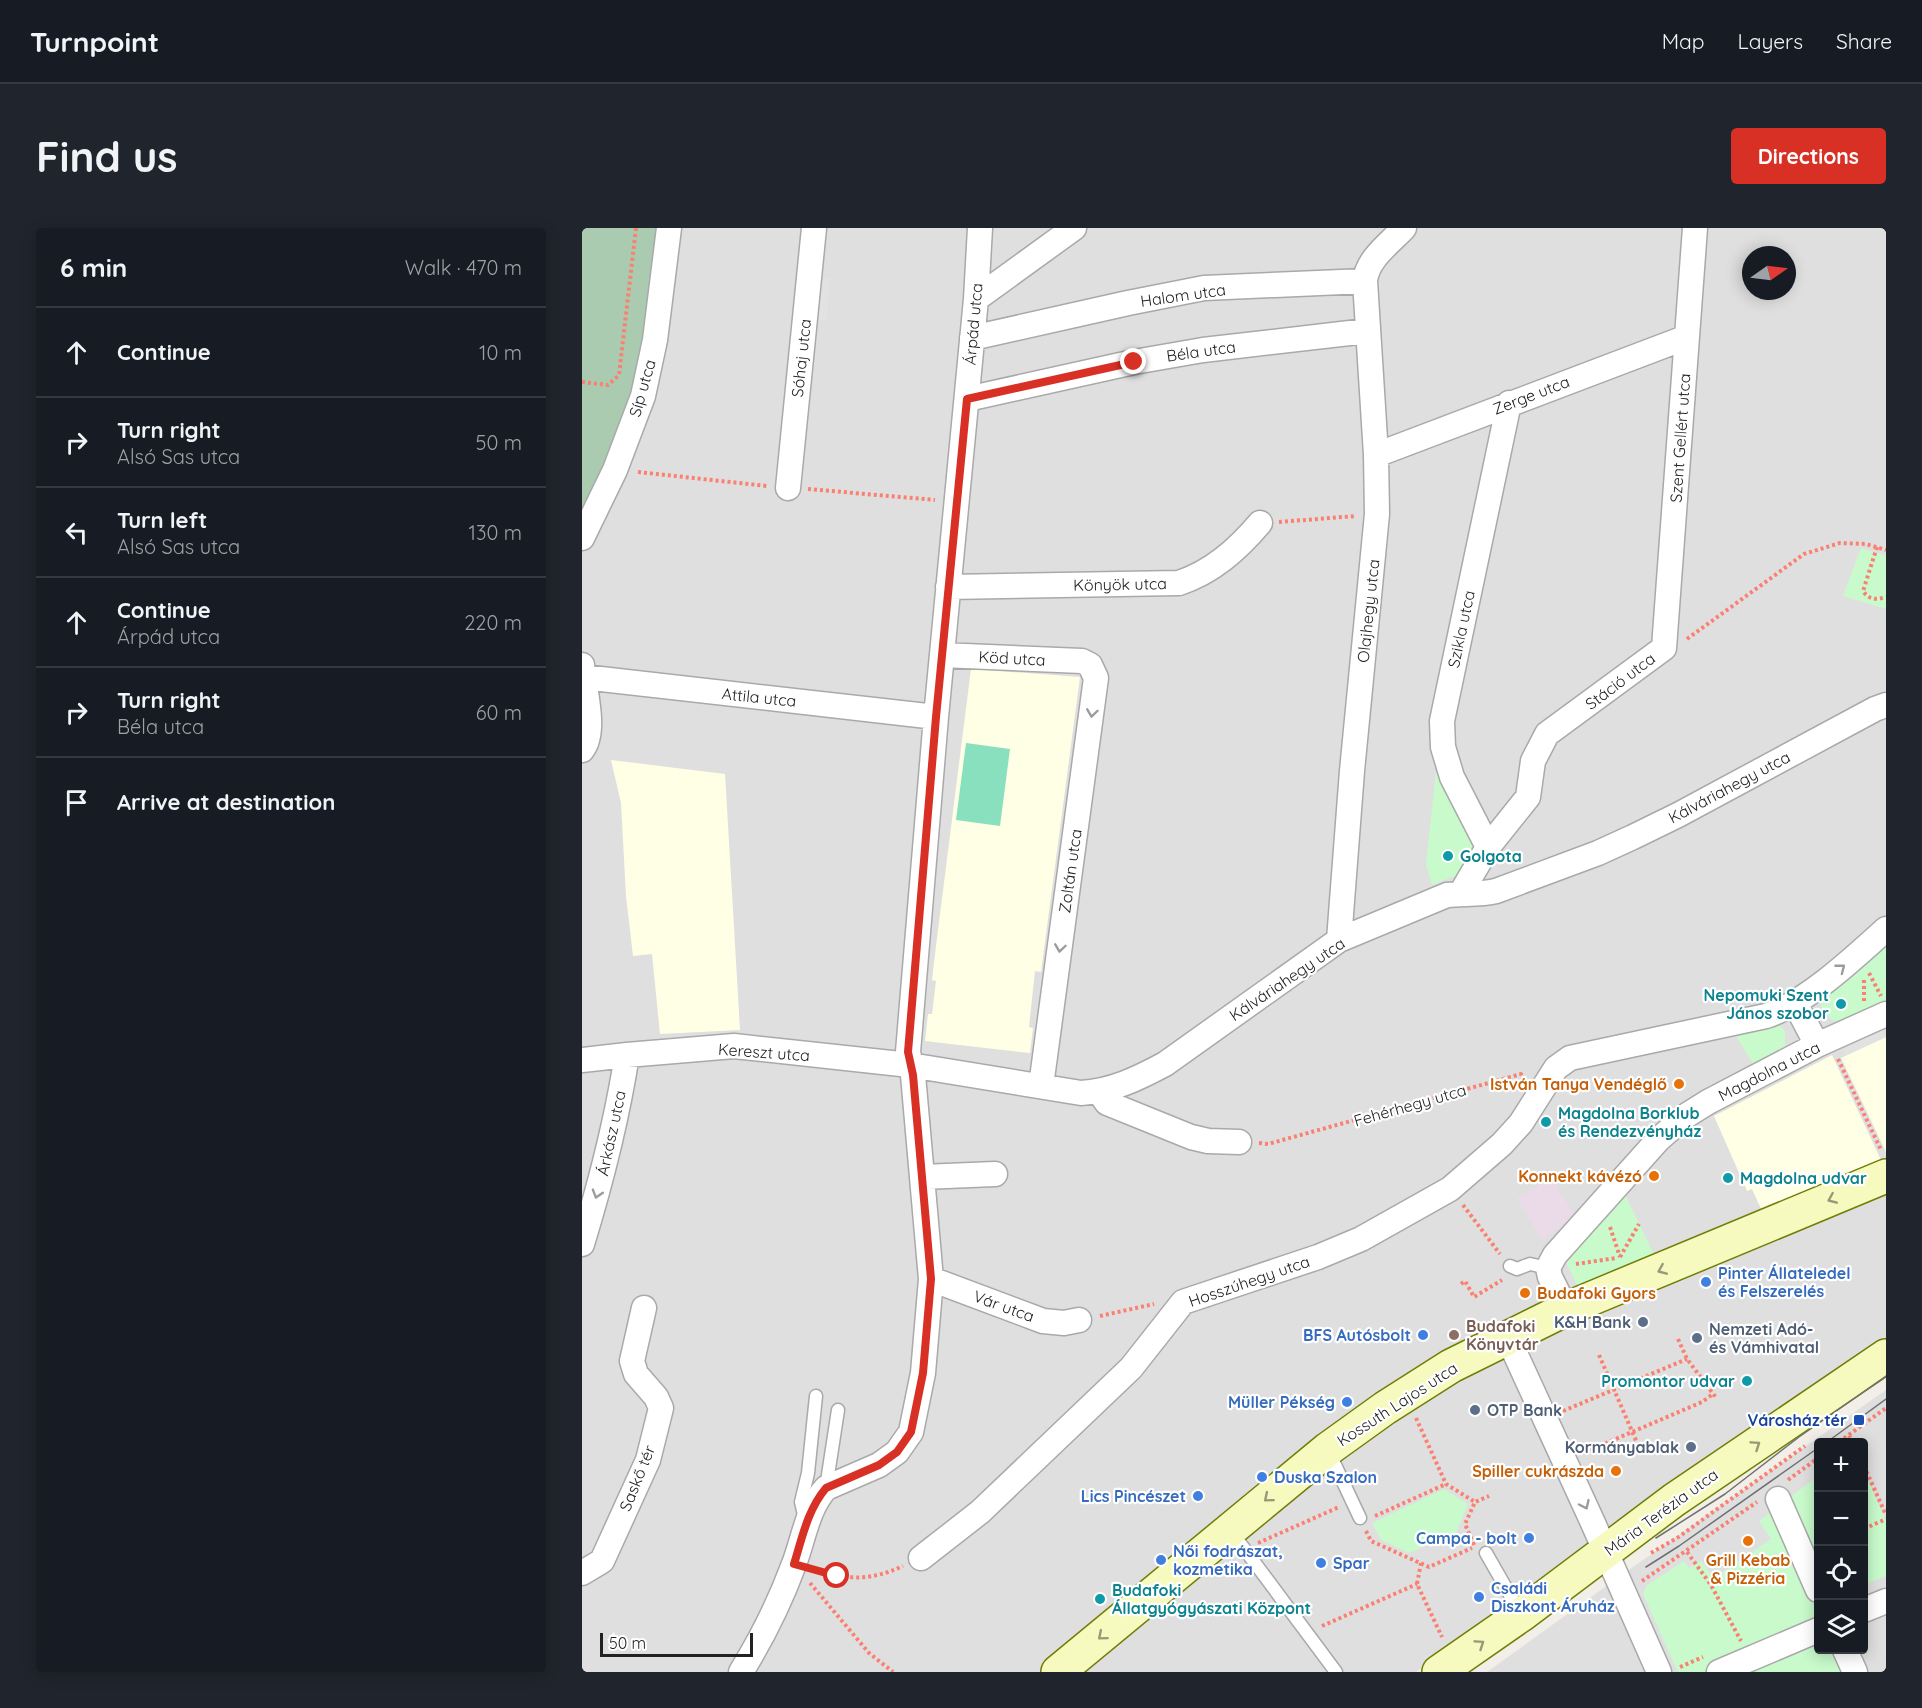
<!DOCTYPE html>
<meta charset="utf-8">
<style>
body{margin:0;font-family:Quicksand,sans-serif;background:#20242c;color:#f1f3f6}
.controls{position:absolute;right:18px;bottom:18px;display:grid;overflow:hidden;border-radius:6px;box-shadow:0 3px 15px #0003}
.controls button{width:54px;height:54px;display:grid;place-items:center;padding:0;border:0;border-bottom:2px solid #363941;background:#171b24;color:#f1f3f6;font:30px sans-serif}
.compass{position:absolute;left:1160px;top:18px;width:54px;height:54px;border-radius:50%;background:#171b24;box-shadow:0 3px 15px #0003;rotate:76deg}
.scale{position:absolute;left:18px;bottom:15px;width:153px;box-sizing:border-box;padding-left:6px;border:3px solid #222;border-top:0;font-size:16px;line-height:21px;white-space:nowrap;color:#222;-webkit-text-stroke:4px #fff;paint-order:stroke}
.stop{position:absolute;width:18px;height:18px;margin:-14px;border:4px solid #d93025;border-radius:50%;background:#fff}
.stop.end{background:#d93025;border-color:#fff;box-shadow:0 2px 6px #0008}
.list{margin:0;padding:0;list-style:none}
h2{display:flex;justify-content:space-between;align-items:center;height:78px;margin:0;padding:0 24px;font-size:26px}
h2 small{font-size:20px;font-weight:400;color:#9ea1a6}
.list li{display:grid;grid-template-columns:39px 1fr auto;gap:18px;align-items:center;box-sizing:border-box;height:90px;padding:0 24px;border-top:2px solid #363941}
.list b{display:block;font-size:22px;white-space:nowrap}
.list p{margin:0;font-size:20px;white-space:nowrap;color:#9ea1a6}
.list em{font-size:20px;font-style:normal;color:#9ea1a6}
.icon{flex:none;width:33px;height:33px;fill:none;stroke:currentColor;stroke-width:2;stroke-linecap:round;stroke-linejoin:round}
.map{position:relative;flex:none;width:1304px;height:1444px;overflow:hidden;border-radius:6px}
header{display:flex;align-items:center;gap:36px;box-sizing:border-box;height:84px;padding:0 30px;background:#171b24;border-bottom:2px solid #363941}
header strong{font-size:28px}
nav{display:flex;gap:33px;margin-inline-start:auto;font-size:21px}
.intro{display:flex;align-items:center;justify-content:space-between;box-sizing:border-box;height:144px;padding:0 36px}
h1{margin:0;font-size:42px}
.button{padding:15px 27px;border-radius:6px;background:#d93025;color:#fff;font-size:21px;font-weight:700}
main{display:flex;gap:36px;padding:0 36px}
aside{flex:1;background:#171b24;border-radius:6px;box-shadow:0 3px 15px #0003}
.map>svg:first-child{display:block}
.residential{fill:#e0dfdf;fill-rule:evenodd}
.industrial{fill:#ebdbe8}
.education{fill:#ffffe5}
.cemetery{fill:#aacbaf}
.park{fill:#c8facc}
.pitch{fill:#88e0be}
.parking{fill:#e2e2e2}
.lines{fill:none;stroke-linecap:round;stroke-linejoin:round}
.service-casing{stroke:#a9a9a9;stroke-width:15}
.minor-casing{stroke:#a9a9a9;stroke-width:27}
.secondary-casing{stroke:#707d05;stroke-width:36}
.path{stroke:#fa8072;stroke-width:4;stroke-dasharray:3 3;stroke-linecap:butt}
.service{stroke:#fff;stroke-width:12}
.minor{stroke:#fff;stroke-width:24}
.secondary{stroke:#f7fabf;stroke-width:33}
.tram{stroke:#707070;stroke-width:1.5}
.oneway{stroke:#9c9c9c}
.oneway2{stroke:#979978}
.route{stroke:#d93025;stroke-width:8}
.culture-dot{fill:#0f9aa8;stroke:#fff;stroke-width:2}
.food-dot{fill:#e8710a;stroke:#fff;stroke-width:2}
.shop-dot{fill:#3f7fe0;stroke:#fff;stroke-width:2}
.service-dot{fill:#5c6f8a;stroke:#fff;stroke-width:2}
.education-dot{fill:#8d6e63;stroke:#fff;stroke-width:2}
.transit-dot{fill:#1a4fb4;stroke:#fff;stroke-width:2}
.labels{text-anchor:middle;stroke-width:4.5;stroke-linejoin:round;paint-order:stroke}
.street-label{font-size:16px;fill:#222;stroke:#fff}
.culture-label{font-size:16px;font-weight:bold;fill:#0d838f;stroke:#fff;text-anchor:start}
.food-label{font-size:16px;font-weight:bold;fill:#c56008;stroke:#fff;text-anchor:end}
.shop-label{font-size:16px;font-weight:bold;fill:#366cbe;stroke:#fff;text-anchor:start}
.service-label{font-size:16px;font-weight:bold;fill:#4e5e75;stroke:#fff;text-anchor:end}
.education-label{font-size:16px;font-weight:bold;fill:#785e54;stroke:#fff;text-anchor:start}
.transit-label{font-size:16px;font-weight:bold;fill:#164399;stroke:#fff;text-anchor:end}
</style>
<header>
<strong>Turnpoint</strong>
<nav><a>Map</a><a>Layers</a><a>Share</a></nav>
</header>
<div class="intro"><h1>Find us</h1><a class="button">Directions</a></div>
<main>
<aside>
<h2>6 min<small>Walk · 470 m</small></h2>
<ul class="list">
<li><svg class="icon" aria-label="ahead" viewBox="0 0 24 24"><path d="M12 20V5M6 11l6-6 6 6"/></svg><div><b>Continue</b></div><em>10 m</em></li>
<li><svg class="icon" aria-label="right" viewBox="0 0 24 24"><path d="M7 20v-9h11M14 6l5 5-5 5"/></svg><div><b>Turn right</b><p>Alsó Sas utca</p></div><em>50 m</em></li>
<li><svg class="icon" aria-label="left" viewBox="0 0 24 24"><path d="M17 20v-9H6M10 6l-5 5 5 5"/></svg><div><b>Turn left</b><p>Alsó Sas utca</p></div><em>130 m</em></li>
<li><svg class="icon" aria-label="ahead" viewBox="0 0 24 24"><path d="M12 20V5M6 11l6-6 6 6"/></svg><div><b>Continue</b><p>Árpád utca</p></div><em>220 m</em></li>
<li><svg class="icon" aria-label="right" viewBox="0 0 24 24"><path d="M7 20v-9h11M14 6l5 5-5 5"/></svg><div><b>Turn right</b><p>Béla utca</p></div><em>60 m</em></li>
<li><svg class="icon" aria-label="arrive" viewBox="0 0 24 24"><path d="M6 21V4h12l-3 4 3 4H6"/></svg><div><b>Arrive at destination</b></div></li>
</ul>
</aside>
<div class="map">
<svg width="1304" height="1444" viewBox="0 0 1304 1444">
<rect width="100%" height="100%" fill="#f2efe9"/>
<path class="residential" d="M 75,0 L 1304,0 L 1304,1117 L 834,1444 L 0,1444 L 0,289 L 59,128 ZM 1169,27 L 1205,27 L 1205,63 L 1169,63 Z
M 1304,1162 L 1304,1444 L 905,1444 L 1041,1346 ZM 1236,1214 L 1282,1214 L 1282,1422 L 1236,1422 Z"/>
<path class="industrial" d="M 969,951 L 993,988 L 960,1012 L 935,970 Z"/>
<path class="education" d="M 389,441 L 498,449 L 459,744 L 453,743 L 447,799 L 451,800 L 448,825 L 343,813 L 346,786 L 350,786 L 354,753 L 350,752 L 353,726 Z
M 29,532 L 143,546 L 158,802 L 78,806 L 70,726 L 51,728 L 44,668 L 39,575 Z
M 1304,809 L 1304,924 L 1259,830 Z
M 1250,827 L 1299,932 L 1181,985 L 1170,961 L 1165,963 L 1132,888 Z"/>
<path class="cemetery" d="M 0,0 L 75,0 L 59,128 L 52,165 L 0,289 Z"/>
<path class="park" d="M 1279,320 L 1304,328 L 1304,381 L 1261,368 Z
M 855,534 L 896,621 L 886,643 L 850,657 L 844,636 Z
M 1304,716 L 1304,772 L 1256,794 L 1249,792 L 1239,778 L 1240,769 Z
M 1196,796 L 1203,803 L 1203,818 L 1171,836 L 1150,801 Z
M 1043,966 L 1072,1027 L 995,1057 L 983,1032 Z
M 1282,1243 L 1304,1293 L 1304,1348 L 1282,1357 Z
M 1236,1248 L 1236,1377 L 1233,1379 L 1236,1387 L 1236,1422 L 1252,1422 L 1262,1444 L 1096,1444 L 1061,1366 L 1065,1357 L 1102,1333 L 1107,1340 L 1119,1333 L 1132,1350 L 1189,1311 L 1177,1293 Z
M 862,1261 L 886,1276 L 874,1305 L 827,1325 L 799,1312 L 790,1295 Z"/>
<path class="pitch" d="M 384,515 L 428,521 L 418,598 L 374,592 Z"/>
<path class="parking" d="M 226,50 L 248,51 L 245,93 L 223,92 Z
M 1296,790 L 1304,809 L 1264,827 L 1256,808 Z"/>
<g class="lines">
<g class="service-casing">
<path id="service" d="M 928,1038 L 935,1041 L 948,1036 L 966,1040
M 746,1222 L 778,1290
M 244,1260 L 256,1182
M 223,1291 L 219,1274 L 226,1245 L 234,1168
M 649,1303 L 754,1444
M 904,1325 L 939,1386"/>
</g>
<g class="minor-casing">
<path id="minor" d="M 394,71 L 492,0
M 390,110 L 546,75 L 622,60 L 783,53
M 385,171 L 552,134 L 621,122 L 785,103
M 794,227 L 1105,109
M 206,260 L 232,0
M 0,310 L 33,242 L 61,168 L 73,112 L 87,0
M 366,359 L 597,355 C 630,344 655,322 678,295
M 360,427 L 500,433 L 508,437 L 514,450 L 459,858
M 0,437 C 2,460 15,504 0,522
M 1,449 L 354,489
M 906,619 L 870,549 L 861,519 L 860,493 L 927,175
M 879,665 L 906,619 L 946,569 L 951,533 L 965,506 L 1082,420 L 1113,0
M 757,712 L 770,543 L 795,286 L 794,227 L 783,53 C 785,31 807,16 822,0
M 1213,775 L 1235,817
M 0,832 L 45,827 L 152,818 L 328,837 L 499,865 C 530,863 555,851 583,836 L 757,712 L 865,667 C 882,665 897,667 914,663 L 1016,625 L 1051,609 L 1096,587 L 1293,481 L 1304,477
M 517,864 L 525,875 L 609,909 L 626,913 L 657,914
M 340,949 L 413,946
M 0,1016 C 19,954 35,891 45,827
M 349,1051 L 461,1093 L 482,1095 L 497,1092
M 984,1081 L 968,1049 L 966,1040 L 973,1027 L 1076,912 L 1102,889 L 1126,874 L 1235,817 L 1304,786
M 926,1110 L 1011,1295 L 1077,1444
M 1196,1271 L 1236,1362
M 339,1330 L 398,1284 L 549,1140 L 601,1074 L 736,1029 L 779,1011 L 868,961 L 920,916 L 939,895 L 974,840 L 988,830 L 1184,788 C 1224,775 1272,730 1304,701
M 0,1345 L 20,1333 L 66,1232 L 79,1180 L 74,1169 L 54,1146 L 50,1133 L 62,1080
M 1282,1382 L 1304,1373
M 1263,1422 L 1273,1444
M 159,1444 C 180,1410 198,1374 212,1336 C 222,1310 225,1281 244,1260 L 297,1237 L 315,1224 L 329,1204 L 341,1145 L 349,1051 L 331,847 L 326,824 L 354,489 L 394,71 L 398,0
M 1137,1444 L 1236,1402"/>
</g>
<g class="secondary-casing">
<path id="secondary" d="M 476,1444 L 746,1221 L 803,1180 L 869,1138 L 984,1081 L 1304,948
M 857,1444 L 939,1387 L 1092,1272 L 1304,1128"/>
</g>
<path class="path" d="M 0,154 L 26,157 L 37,147 L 54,0
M 56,244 L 185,258
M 226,261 L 353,272
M 697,294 L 774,288
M 1295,319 L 1281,363 C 1287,372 1294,372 1304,369
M 1105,411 L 1222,326 L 1258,315 L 1284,316 L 1304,322
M 1287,745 L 1299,768
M 1282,773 L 1282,750
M 1256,831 L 1299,922
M 677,915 L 686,916 L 939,846 L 940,852
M 881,977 L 918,1026
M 1028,999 L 1038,1029
M 1038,1029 L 1057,996
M 994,1036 L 1034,1030
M 879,1056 L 883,1053 L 892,1069 L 920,1052
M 518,1088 L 572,1076
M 1096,1111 L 1105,1131 L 1135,1171
M 1017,1127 L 1059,1224
M 981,1183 L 1105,1131
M 834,1190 L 864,1256 L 893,1274
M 1267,1207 L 1271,1214
M 1257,1214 L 1304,1180
M 1001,1225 L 1120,1174 L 1131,1166
M 1282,1238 L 1304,1287
M 1206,1252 L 1236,1230
M 793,1288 L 864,1256
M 1282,1301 L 1304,1291
M 784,1303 L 789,1313 L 847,1339 L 890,1320
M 676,1315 L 757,1279
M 892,1317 L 883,1296 L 893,1274 L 907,1268
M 1105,1324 L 1129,1357 L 1159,1413
M 1069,1325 L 1095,1310 L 1223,1218
M 839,1335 L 835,1356 L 860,1409
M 233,1342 C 267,1352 288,1353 321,1338
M 1060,1353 L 1175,1274
M 228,1355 L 287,1425 L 311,1444
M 740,1398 L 835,1356
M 1098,1439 L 1121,1429"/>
<use href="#service" class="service"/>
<use href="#minor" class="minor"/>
<use href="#secondary" class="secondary"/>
<path class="tram" d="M 1245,1214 L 1304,1171
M 1074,1310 L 1143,1266 L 1217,1209 L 1304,1148
M 1064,1339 L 1097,1318 L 1236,1220"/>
</g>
<defs><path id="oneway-chevron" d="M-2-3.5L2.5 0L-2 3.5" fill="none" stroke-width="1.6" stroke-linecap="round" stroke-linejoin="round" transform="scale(1.5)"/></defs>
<g class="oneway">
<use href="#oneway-chevron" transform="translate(510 485) rotate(98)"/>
<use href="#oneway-chevron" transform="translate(478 720) rotate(98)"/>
<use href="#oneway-chevron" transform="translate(1259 740) rotate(-38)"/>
<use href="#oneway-chevron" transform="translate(15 966) rotate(107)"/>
<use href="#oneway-chevron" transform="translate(1003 1277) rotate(65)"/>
</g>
<g class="oneway2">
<use href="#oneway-chevron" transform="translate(1250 971) rotate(157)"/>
<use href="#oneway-chevron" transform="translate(1080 1042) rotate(157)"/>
<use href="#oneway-chevron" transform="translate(1174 1217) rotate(-34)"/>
<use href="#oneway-chevron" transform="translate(686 1270) rotate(140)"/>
<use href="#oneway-chevron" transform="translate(520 1408) rotate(140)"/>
<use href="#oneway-chevron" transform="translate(898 1416) rotate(-34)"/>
</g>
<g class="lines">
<path class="route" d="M 255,1348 L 212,1336 C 220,1310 226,1281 244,1260 L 297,1237 L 315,1224 L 329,1204 L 341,1145 L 349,1051 L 331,847 L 326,824 L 354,489 L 385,171 L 552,134"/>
</g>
<g class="culture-dot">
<circle cx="866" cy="628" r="6"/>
<circle cx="1259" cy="776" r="6"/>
<circle cx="964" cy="894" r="6"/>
<circle cx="1146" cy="950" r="6"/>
<circle cx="1165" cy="1153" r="6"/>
<circle cx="518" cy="1371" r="6"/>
</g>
<g class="food-dot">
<circle cx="1097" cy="856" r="6"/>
<circle cx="1072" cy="948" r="6"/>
<circle cx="943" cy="1065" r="6"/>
<circle cx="1034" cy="1243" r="6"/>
<circle cx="1166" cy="1313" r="6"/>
</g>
<g class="shop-dot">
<circle cx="1124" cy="1054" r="6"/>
<circle cx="841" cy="1107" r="6"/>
<circle cx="765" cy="1174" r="6"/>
<circle cx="680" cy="1249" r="6"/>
<circle cx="616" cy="1268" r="6"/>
<circle cx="947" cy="1310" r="6"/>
<circle cx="579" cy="1332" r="6"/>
<circle cx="739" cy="1335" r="6"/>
<circle cx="897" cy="1369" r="6"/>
</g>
<g class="service-dot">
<circle cx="1061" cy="1094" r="6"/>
<circle cx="1115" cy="1110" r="6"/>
<circle cx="893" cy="1182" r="6"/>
<circle cx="1109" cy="1219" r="6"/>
</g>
<circle class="education-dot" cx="872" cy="1107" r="6"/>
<rect class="transit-dot" x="1271" y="1186" width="12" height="12" rx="3"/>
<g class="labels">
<g class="street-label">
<text transform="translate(601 67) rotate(-8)" y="6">Halom utca</text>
<text transform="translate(391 96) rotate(-85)" y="6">Árpád utca</text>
<text transform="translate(619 123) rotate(-8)" y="6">Béla utca</text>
<text transform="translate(219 130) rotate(-84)" y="6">Sóhaj utca</text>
<text transform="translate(60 160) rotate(-74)" y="6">Síp utca</text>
<text transform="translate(949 167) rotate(-21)" y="6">Zerge utca</text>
<text transform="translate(1098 210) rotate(-86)" y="6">Szent Gellért utca</text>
<text transform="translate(538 356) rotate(-1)" y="6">Könyök utca</text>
<text transform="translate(786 383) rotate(-84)" y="6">Olajhegy utca</text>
<text transform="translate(879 401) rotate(-78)" y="6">Szikla utca</text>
<text transform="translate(430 430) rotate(3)" y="6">Köd utca</text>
<text transform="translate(1038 453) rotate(-37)" y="6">Stáció utca</text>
<text transform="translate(177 469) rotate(6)" y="6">Attila utca</text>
<text transform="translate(1147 559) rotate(-28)" y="6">Kálváriahegy utca</text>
<text transform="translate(488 643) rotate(-82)" y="6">Zoltán utca</text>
<text transform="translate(705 751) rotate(-34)" y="6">Kálváriahegy utca</text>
<text transform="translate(182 824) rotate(4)" y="6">Kereszt utca</text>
<text transform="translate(1187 843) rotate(-27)" y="6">Magdolna utca</text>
<text transform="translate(828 877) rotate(-16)" y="6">Fehérhegy utca</text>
<text transform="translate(29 905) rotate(-78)" y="6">Árkász utca</text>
<text transform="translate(667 1053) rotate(-19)" y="6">Hosszúhegy utca</text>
<text transform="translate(422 1078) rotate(20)" y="6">Vár utca</text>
<text transform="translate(815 1176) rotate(-33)" y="6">Kossuth Lajos utca</text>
<text transform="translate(55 1250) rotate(-68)" y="6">Saskő tér</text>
<text transform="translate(1079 1284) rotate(-36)" y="6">Mária Terézia utca</text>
</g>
<g class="culture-label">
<text x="878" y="634">Golgota</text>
<text x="1247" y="773" text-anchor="end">Nepomuki Szent<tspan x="1247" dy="18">János szobor</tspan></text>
<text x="976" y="891">Magdolna Borklub<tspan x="976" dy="18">és Rendezvényház</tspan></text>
<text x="1158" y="956">Magdolna udvar</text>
<text x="1153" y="1159" text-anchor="end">Promontor udvar</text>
<text x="530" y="1368">Budafoki<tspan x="530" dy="18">Állatgyógyászati Központ</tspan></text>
</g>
<g class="food-label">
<text x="1085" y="862">István Tanya Vendéglő</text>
<text x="1060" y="954">Konnekt kávézó</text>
<text x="955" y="1071" text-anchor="start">Budafoki Gyors</text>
<text x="1022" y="1249">Spiller cukrászda</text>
<text x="1166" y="1338" text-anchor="middle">Grill Kebab<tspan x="1166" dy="18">&amp; Pizzéria</tspan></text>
</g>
<g class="shop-label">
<text x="1136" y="1051">Pinter Állateledel<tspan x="1136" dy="18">és Felszerelés</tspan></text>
<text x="829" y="1113" text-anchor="end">BFS Autósbolt</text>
<text x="753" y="1180" text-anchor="end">Müller Pékség</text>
<text x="692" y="1255">Duska Szalon</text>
<text x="604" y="1274" text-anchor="end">Lics Pincészet</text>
<text x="935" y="1316" text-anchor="end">Campa - bolt</text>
<text x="591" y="1329">Női fodrászat,<tspan x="591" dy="18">kozmetika</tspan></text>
<text x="751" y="1341">Spar</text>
<text x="909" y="1366">Családi<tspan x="909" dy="18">Diszkont Áruház</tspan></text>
</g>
<g class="service-label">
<text x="1049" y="1100">K&amp;H Bank</text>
<text x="1127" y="1107" text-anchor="start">Nemzeti Adó-<tspan x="1127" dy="18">és Vámhivatal</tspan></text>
<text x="905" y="1188" text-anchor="start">OTP Bank</text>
<text x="1097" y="1225">Kormányablak</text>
</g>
<g class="education-label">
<text x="884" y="1104">Budafoki<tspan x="884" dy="18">Könyvtár</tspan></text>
</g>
<g class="transit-label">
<text x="1265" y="1198">Városház tér</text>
</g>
</g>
</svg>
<div class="controls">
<button>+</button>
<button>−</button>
<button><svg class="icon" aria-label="locate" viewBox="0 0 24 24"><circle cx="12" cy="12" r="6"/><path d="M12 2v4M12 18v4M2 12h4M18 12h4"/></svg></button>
<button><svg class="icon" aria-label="layers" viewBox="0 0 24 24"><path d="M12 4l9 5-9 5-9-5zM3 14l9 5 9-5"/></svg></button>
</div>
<svg class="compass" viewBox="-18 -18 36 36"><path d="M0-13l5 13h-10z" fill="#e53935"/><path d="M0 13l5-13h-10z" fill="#9ea1a6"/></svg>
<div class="scale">50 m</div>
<div class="stop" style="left:255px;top:1348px"></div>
<div class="stop end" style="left:552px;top:134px"></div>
</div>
</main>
